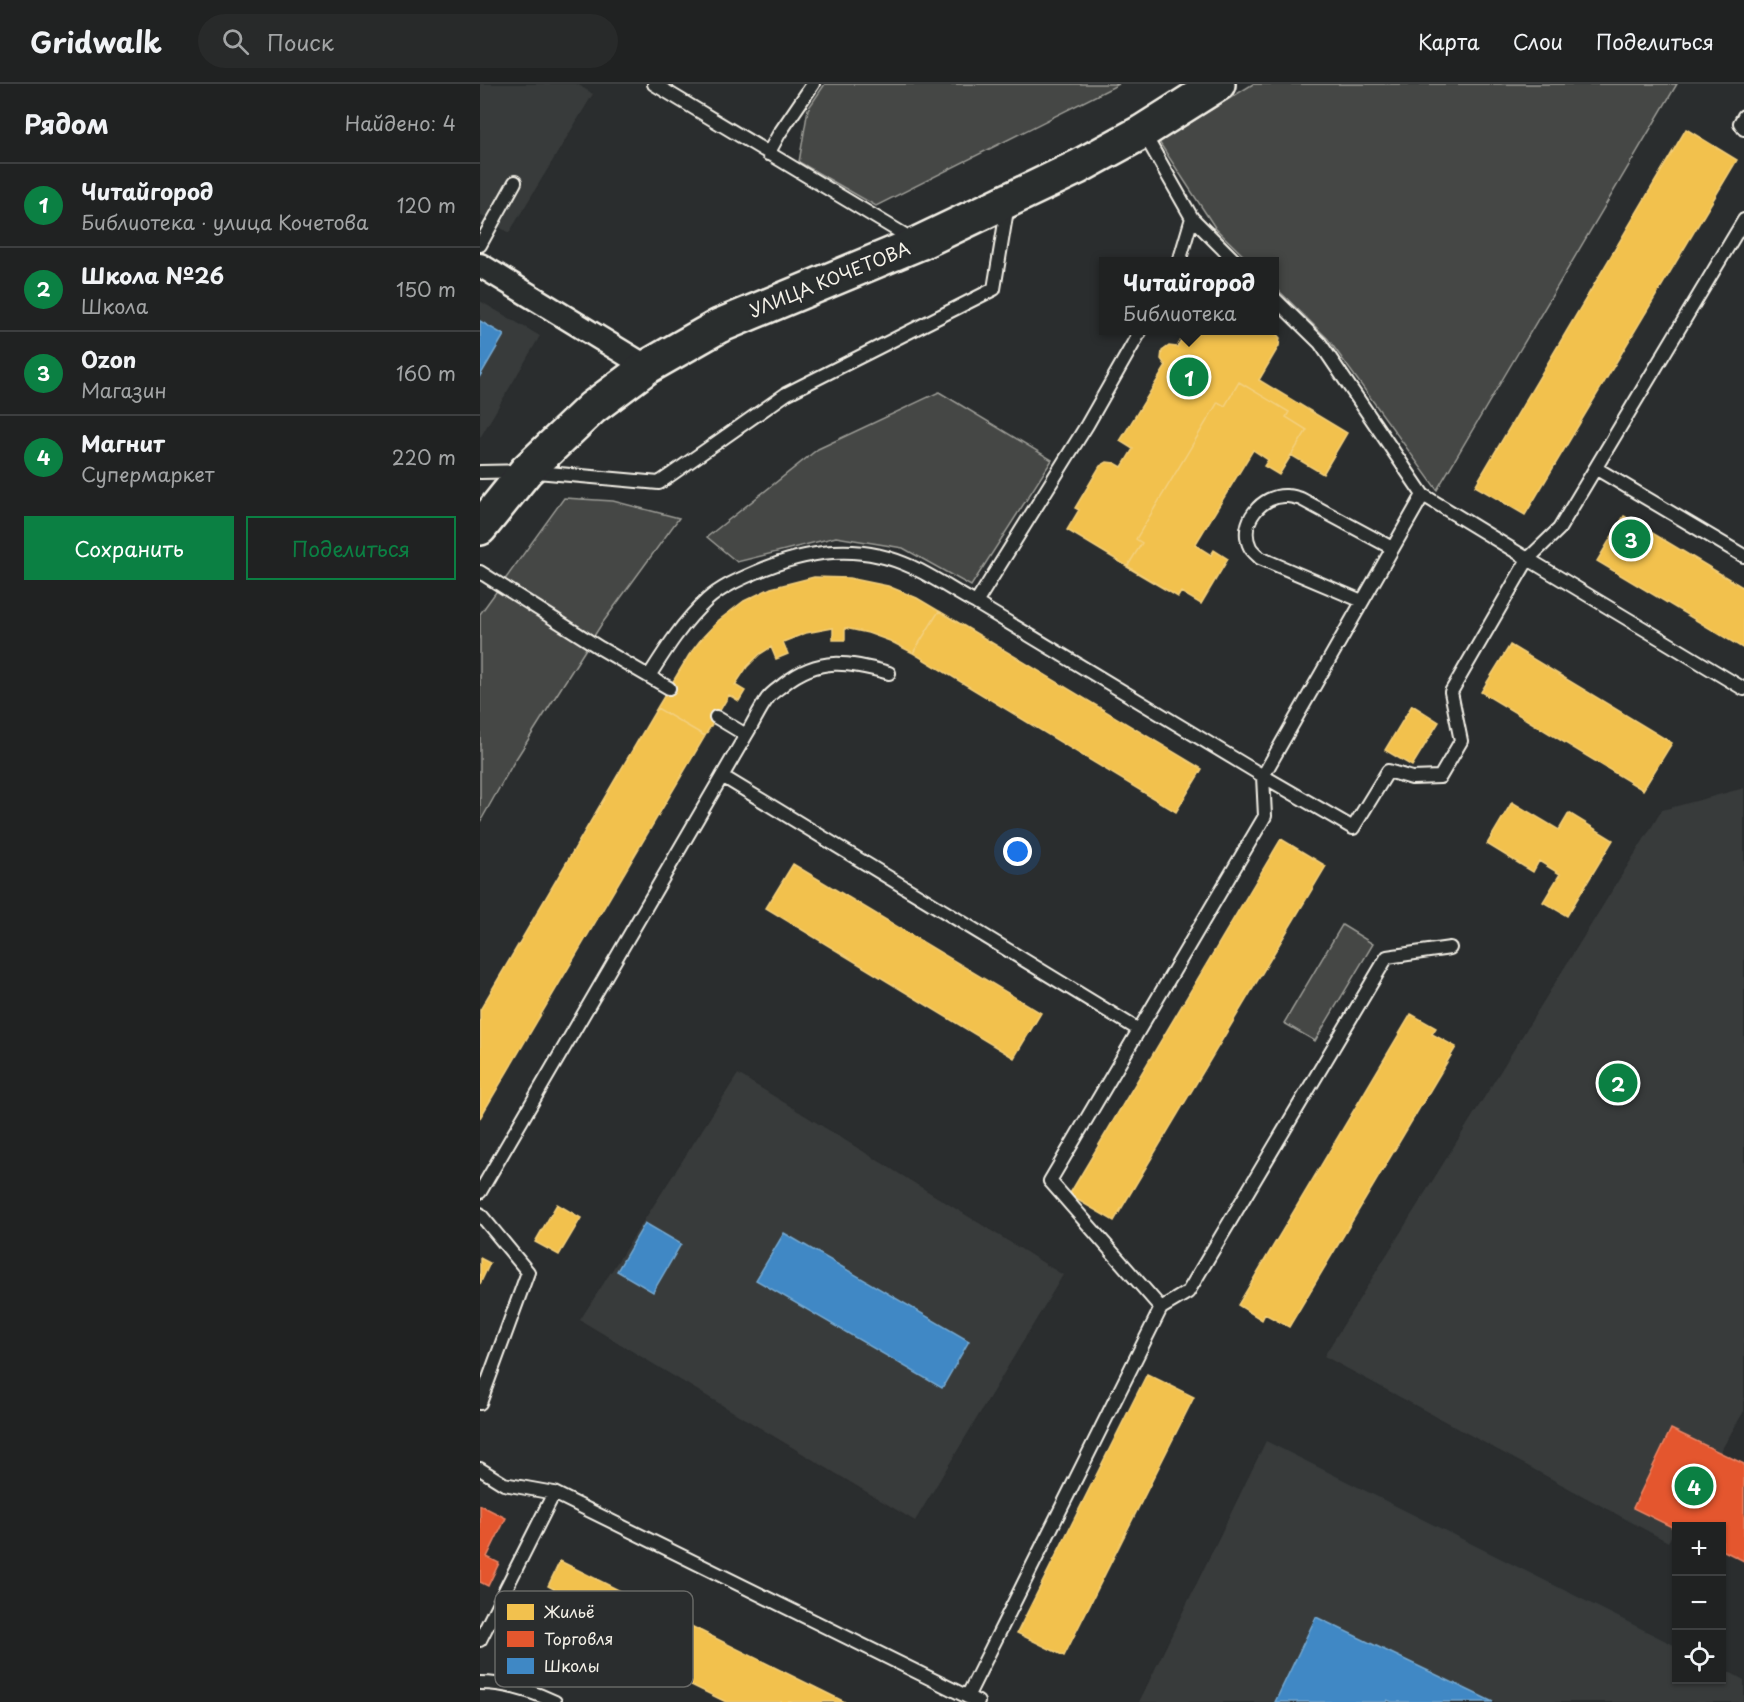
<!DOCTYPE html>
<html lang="ru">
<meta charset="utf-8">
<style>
body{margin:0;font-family:"Playpen Sans",sans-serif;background:#282a2a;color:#f1f3f6}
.controls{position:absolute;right:18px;bottom:18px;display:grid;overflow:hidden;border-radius:0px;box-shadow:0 2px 4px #0004}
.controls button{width:54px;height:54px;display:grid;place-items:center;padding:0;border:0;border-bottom:2px solid #3d3f40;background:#202222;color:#f1f3f6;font:30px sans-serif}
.you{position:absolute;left:538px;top:768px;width:21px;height:21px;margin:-15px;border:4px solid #fff;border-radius:50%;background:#1a73e8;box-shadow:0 0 0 9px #1a73e833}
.badge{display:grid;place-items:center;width:39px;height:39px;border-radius:50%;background:#0b8043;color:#fff;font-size:20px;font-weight:700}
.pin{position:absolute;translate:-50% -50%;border:3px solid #fff;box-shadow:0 2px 6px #0006}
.popup{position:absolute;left:619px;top:173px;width:180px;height:78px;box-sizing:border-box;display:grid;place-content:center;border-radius:0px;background:#202222;filter:drop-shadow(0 2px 4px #0005);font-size:20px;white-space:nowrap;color:#a2a4a5}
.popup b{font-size:22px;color:#f1f3f6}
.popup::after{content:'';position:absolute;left:50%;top:100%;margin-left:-12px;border:12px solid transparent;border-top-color:#202222}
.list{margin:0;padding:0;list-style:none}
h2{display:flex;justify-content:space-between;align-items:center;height:78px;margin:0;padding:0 24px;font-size:26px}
h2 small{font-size:20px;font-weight:400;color:#a2a4a5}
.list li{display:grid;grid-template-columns:39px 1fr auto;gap:18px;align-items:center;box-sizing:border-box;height:84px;padding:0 24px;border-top:2px solid #3d3f40}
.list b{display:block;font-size:22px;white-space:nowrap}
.list p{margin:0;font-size:20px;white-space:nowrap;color:#a2a4a5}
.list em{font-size:20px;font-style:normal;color:#a2a4a5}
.actions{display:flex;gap:12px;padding:18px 24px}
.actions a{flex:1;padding:14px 0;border:2px solid #0b8043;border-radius:0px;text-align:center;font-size:21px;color:#0b8043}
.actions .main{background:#0b8043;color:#fff}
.icon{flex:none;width:33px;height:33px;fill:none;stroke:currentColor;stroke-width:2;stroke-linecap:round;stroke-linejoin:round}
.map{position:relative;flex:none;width:1264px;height:1618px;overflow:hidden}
header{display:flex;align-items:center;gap:36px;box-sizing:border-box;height:84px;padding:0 30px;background:#202222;border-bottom:2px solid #3d3f40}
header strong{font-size:28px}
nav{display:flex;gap:33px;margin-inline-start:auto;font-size:21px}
.search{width:420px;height:54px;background:#282a2a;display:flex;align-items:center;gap:15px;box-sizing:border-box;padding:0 21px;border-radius:33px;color:#a2a4a5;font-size:22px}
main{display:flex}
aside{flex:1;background:#202222}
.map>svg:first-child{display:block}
.built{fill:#373a3a}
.green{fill:#444645;stroke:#9c9c96;stroke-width:1.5}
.homes{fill:#f2c14e;stroke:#f3cf7c;stroke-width:1.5}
.shops{fill:#e4572e;stroke:#e98566;stroke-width:1.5}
.schools{fill:#3f88c5;stroke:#75a8d0;stroke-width:1.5}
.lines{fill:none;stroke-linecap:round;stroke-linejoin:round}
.lane-casing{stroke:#f4f1e8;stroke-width:16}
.street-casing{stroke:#f4f1e8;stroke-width:27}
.secondary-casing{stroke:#f4f1e8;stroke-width:38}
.lane{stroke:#2a2d2e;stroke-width:12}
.street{stroke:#2a2d2e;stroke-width:22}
.secondary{stroke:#2a2d2e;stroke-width:33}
.labels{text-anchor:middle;stroke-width:6;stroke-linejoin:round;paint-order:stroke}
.street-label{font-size:18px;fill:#f4f1e8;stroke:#2a2d2e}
.key{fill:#2a2d2e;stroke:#676866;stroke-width:1.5}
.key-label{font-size:16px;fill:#f4f1e8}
</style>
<header>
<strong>Gridwalk</strong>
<div class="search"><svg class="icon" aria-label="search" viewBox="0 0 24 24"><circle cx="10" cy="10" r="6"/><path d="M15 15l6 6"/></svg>Поиск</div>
<nav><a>Карта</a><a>Слои</a><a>Поделиться</a></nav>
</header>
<main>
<aside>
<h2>Рядом<small>Найдено: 4</small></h2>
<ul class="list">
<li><span class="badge">1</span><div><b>Читайгород</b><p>Библиотека · улица Кочетова</p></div><em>120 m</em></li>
<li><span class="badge">2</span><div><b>Школа №26</b><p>Школа</p></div><em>150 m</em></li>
<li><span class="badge">3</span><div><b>Ozon</b><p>Магазин</p></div><em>160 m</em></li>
<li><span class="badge">4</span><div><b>Магнит</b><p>Супермаркет</p></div><em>220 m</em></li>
</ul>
<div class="actions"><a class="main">Сохранить</a><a>Поделиться</a></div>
</aside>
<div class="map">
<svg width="1264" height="1618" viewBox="0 0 1264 1618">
<rect width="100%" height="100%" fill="#2a2d2e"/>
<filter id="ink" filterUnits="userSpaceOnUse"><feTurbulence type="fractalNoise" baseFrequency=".0167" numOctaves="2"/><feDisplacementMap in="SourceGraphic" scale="12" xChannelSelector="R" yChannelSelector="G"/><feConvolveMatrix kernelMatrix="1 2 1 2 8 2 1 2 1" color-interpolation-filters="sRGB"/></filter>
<g filter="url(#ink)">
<path class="built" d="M 0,0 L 97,0 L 113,10 L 29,149 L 0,131 Z
M 0,217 L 60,252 L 0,354 Z
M 1264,704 L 1264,1327 L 1188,1458 L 844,1272 L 1182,726 Z
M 258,990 L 583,1191 L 435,1437 L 100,1236 Z
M 786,1357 L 1196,1562 L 1196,1596 L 1242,1596 L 1242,1584 L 1264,1596 L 1264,1618 L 659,1618 Z"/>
<path class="green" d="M 345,0 L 639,0 L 396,122 L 319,78 L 328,25 Z
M 773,0 L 1197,0 L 957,406 L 848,255 L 795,203 L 795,178 L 769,177 L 736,145 L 679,58 Z
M 459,308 L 572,376 L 491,502 L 423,464 L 356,453 L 257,478 L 227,453 L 338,365 Z
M 84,414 L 133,417 L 199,434 L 121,541 L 34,678 L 0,738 L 0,530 Z
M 862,841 L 893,860 L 835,957 L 804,939 Z"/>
<path class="homes" d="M 1206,45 L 1257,76 L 1045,431 L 995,402 Z
M 707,246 L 773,246 L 780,251 L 787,246 L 795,248 L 800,254 L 799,262 L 779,296 L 867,349 L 843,390 L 811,371 L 799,391 L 784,382 L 788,376 L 773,366 L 715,461 L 731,471 L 734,466 L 748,475 L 721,520 L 701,508 L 698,513 L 587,446 L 599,426 L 595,424 L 620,382 L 627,378 L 635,379 L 642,383 L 653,365 L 640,357 L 686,282 L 681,275 L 682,267 L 689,262 L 697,263 Z
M 759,298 L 809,328 L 806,333 L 827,346 L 799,391 L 784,382 L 788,376 L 773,366 L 715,461 L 731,471 L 734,466 L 748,475 L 721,520 L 701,508 L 698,513 L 647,483 L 662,459 L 656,455 L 738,318 L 745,322 Z
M 1144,432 L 1264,504 L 1264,565 L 1117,477 Z
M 334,493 L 369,494 L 408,502 L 437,514 L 459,527 L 433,569 L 410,557 L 388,549 L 365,544 L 365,556 L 353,556 L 353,544 L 326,549 L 303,558 L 308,570 L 296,575 L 291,563 L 280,570 L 267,583 L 255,601 L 265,607 L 259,617 L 249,611 L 225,652 L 177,624 L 209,571 L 222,554 L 239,536 L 264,517 L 291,504 Z
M 459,527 L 722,685 L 696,728 L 433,569 Z
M 1030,561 L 1192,659 L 1163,706 L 1001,608 Z
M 932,621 L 959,638 L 932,682 L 905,666 Z
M 177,624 L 225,652 L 0,1034 L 0,926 Z
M 1032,718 L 1079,746 L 1089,729 L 1133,756 L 1087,832 L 1063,818 L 1080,790 L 1059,777 L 1053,788 L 1007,760 Z
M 801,755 L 846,782 L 634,1137 L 589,1111 Z
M 313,780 L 561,929 L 534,974 L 286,824 Z
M 931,930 L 956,944 L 952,950 L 976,963 L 809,1243 L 785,1230 L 782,1236 L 758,1221 Z
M 77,1120 L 101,1134 L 79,1171 L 55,1158 Z
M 0,1174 L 10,1179 L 0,1200 Z
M 667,1290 L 714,1313 L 584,1572 L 537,1549 Z
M 80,1477 L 219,1546 L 365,1618 L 246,1618 L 62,1528 L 74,1505 L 68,1502 Z"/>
<path class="shops" d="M 1191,1345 L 1264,1380 L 1264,1477 L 1242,1466 L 1242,1442 L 1196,1442 L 1196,1445 L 1153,1424 Z
M 0,1421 L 26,1434 L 7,1473 L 19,1479 L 8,1502 L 0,1498 Z"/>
<path class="schools" d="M 0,237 L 24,251 L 0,292 Z
M 165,1139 L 201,1160 L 173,1208 L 137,1187 Z
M 304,1149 L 489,1257 L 462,1304 L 276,1196 Z
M 836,1533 L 1013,1618 L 912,1618 L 907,1616 L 906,1618 L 795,1618 Z"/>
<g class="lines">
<g class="lane-casing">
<path id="lane" d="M 174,0 L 435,157
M 1264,32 L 1260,39 L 1264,45
M 663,48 L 712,134 L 756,178
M 288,70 L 299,50 L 333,0
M 0,161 L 35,98
M 699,178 L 712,134
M 795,215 L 840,259 L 943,411 L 1048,475 L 1079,445 L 1264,136
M 661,246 L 607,341 L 496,519 L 783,692 L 943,411
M 1117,385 L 1264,472
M 0,388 L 46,387 L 179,399 L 306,310 L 514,205 L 528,120
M 0,488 L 120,564 L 189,604
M 882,517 L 780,474 C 777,471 772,467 770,463 C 758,439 782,410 807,412 C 812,412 817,414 821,415 L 912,464
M 169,592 C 186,565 203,538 227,516 C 240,504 258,496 274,489 C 326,466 379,458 432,483 C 454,493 475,508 496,519
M 266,651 C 273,640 279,626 287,615 C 291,609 298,605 304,600 C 339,572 369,578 409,589
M 242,692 L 659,946
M 783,692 L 873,744 L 908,687 L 932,694 L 960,693 L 981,657 L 971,608 L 1048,475 L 1264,605
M 0,1108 L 266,651 L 236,633
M 0,1130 L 48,1188 L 0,1319
M 681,1224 L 570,1097 L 785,732 L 783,692
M 0,1385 L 24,1400 L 74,1409
M 0,1556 L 74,1409 L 498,1618
M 0,1599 C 25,1599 52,1607 75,1618
M 487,1613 L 681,1224 L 708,1208 L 907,873 L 970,864"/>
</g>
<g class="street-casing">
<path id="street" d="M 0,181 L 167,283"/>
</g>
<g class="secondary-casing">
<path id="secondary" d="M 0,444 L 46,387 L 112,324 L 167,283 L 239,242 L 439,159 L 598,83 L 662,48 L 738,0"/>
</g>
<use href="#lane" class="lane"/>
<use href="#street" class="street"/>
<use href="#secondary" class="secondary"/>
</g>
</g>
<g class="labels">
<g class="street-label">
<text transform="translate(350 196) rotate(-22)" y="6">УЛИЦА КОЧЕТОВА</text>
</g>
</g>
<rect x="15" y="1507" width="198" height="96" rx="9" class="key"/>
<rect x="27" y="1520" width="27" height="16" fill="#f2c14e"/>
<rect x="27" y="1547" width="27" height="16" fill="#e4572e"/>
<rect x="27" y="1574" width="27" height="16" fill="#3f88c5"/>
<g class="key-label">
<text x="64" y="1534">Жильё</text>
<text x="64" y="1561">Торговля</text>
<text x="64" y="1588">Школы</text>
</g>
</svg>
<div class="controls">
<button>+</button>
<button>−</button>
<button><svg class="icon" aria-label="locate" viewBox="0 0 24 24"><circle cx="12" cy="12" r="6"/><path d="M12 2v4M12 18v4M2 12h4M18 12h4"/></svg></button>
</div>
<div class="you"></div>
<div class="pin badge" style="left:709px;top:293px">1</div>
<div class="popup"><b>Читайгород</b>Библиотека</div>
<div class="pin badge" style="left:1138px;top:999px">2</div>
<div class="pin badge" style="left:1151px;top:455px">3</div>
<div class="pin badge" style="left:1214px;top:1402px">4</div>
</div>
</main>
